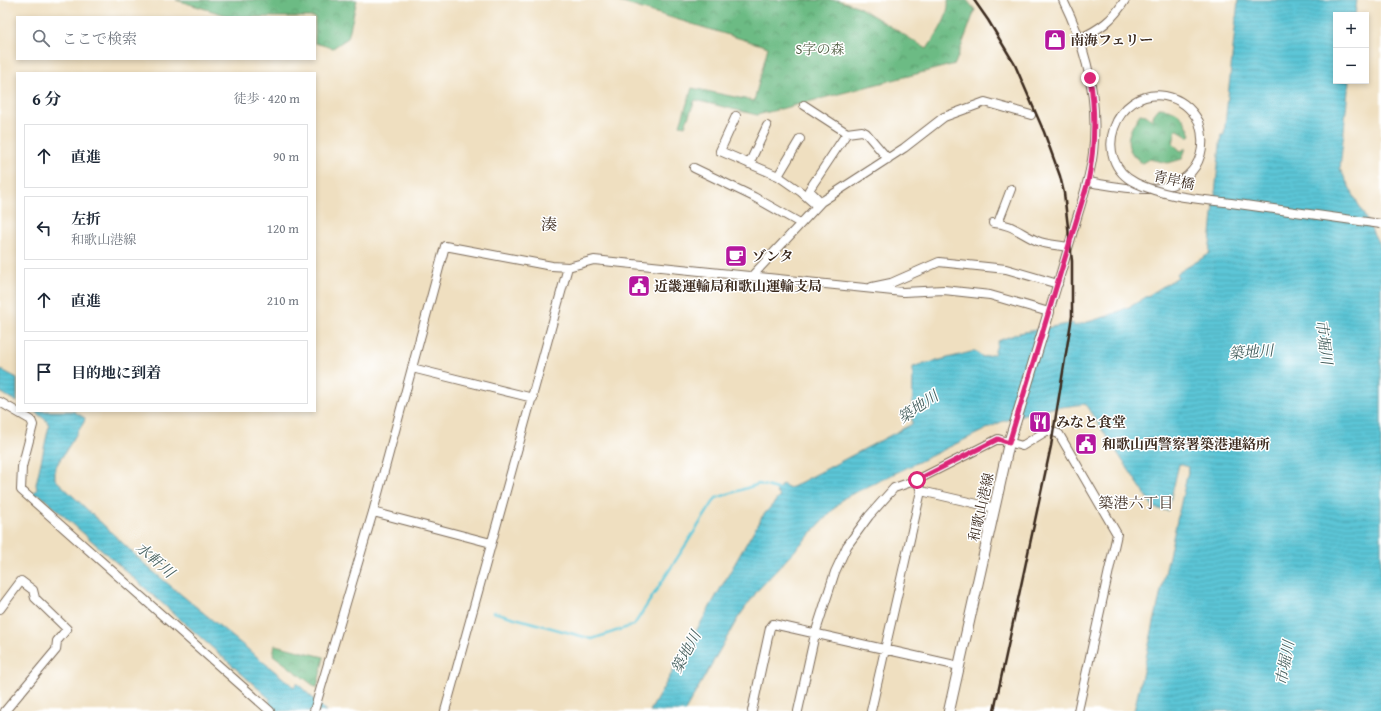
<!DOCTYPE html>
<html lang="ja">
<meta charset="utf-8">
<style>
body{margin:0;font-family:"Gentium Book Plus","Noto Serif JP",serif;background:#f2f2f3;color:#1f2937}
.controls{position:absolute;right:12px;top:12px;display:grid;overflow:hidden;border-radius:0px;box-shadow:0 2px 6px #0003}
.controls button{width:36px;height:36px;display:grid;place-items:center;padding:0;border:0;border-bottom:1px solid #e0e1e3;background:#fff;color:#1f2937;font:20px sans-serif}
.stop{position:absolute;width:12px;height:12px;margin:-9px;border:3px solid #db2777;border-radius:50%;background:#fff}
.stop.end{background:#db2777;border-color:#fff;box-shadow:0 1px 4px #0008}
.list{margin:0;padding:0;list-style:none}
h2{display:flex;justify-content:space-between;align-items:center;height:52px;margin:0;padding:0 16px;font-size:17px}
h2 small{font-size:13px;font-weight:400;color:#747a83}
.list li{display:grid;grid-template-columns:26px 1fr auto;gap:12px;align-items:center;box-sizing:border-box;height:64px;margin:0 8px 8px;padding:0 8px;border:1px solid #e0e1e3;border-radius:0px}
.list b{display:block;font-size:15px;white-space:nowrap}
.list p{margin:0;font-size:13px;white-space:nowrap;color:#747a83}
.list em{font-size:13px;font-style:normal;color:#747a83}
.icon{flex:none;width:22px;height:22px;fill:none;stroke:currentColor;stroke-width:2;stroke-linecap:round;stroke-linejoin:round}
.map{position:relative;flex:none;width:1381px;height:711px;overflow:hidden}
.search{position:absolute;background:#fff;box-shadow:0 2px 6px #0003;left:16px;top:16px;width:300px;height:44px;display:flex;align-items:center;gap:10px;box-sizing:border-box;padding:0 14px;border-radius:0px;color:#747a83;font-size:15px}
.panel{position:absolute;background:#fff;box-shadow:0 2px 6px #0003;left:16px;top:72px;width:300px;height:340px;border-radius:0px}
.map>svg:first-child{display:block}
.forest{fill:url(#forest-crowns);stroke:#547251}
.water{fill:url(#water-rules);stroke:#4b787a}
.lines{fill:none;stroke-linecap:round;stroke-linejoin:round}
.stream{stroke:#5bc5d6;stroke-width:2.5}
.minor-casing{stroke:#7a6957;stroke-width:10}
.major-casing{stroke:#7a6957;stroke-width:12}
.minor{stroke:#fff;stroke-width:8}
.major{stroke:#fff;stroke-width:10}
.rail{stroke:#3b2a1e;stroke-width:2.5}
.minor-bridge-casing{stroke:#7a6957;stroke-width:10;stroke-linecap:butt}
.minor-bridge{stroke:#fff;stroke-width:8}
.route{stroke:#db2777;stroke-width:5}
.labels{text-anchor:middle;stroke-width:3;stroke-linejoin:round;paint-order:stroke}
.poi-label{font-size:14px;font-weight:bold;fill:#3b2a1e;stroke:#fff;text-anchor:start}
.park-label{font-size:14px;fill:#525f44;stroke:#fff}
.street-label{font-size:14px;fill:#3b2a1e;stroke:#fff}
.water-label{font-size:15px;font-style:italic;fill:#46605e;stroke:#fff}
.neighbourhood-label{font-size:15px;fill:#3b2a1e;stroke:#fff}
.quarter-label{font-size:16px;fill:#3b2a1e;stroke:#fff}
</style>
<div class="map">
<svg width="1381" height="711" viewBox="0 0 1381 711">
<defs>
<pattern id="forest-crowns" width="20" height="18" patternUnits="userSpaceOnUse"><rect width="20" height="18" fill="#6cbb84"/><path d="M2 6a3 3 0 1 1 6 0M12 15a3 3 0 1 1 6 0" fill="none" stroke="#5a986b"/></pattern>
<pattern id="water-rules" width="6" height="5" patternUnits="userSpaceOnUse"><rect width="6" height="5" fill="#5bc5d6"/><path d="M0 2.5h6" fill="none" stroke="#50a9b7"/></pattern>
</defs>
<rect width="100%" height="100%" fill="#fff"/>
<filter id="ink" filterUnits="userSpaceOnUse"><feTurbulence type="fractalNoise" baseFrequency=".025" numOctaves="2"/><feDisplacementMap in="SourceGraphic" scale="8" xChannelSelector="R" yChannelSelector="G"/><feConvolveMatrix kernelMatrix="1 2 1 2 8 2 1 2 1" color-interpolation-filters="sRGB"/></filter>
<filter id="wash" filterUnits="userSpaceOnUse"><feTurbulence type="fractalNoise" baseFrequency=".012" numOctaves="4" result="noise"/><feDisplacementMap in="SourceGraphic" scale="16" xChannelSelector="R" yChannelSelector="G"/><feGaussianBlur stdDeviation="0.9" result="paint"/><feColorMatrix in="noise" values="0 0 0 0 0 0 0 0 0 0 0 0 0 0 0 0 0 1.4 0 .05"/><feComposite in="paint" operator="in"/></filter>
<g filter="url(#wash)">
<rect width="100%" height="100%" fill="#efdfc0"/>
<path class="forest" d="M 176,0 L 357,0 L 348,38 L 333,48 L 315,43 L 315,17 L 232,17 Z
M 613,0 L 837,0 L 857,6 L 927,49 C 936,35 950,17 948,0 L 967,0 L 975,10 L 955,64 L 757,115 L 695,100 L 685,126 L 680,125 L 692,88 L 754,101 L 768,47 Z
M 1159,108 C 1179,109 1184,117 1191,135 L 1187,137 L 1185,134 L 1176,129 L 1173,144 L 1181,151 L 1186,148 L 1182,159 L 1168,163 L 1149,159 L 1142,163 C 1121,148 1127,133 1140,114 L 1146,115 L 1152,120 L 1154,114 Z
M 275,645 L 324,657 L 317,688 L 273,655 Z"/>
<path class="water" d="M 1238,0 L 1357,0 L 1355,15 L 1336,15 L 1336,81 L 1349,81 L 1340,169 L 1381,248 L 1381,711 L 1134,711 L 1189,467 L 1179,464 L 1168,511 L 1154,508 L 1085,404 L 1037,410 L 1001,422 L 844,498 L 758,590 L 738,618 L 685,711 L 650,711 L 761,518 L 780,496 L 776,492 L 782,484 L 790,488 L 912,424 L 913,367 L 975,351 L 983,357 L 994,354 L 998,341 L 1019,333 L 1073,323 L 1074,326 L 1108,316 L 1133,305 L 1178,277 L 1176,274 L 1209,254 L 1221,135 L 1224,135 Z
M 0,369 L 17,378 L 17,402 L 0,392 Z
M 34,411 L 73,411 L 85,418 L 84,422 L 55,468 L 55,479 L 150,569 L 294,687 L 297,683 L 326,711 L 274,711 L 269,706 L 270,699 L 39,494 L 35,498 L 32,494 L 37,490 L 36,484 L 49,426 L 47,421 Z"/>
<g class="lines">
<path class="stream" d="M 493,612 L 592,639 L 634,625 L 716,498 L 759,484 L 780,490"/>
</g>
</g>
<g filter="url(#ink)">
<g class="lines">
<g class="minor-casing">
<path id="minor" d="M 1079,39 C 1100,29 1113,20 1125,0
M 804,105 L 847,133 L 862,131 L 866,133 L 888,159
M 736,116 L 720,151 L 778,176 L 801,192 L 817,206
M 749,164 L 767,126
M 694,168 L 754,197 L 800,223
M 778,176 L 800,139
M 1088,182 C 1121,187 1172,201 1195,167 C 1204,153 1204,138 1199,122
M 821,202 L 809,190 L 847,133
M 993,223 C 1012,223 1023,236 1040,242 C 1049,245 1059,245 1068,247
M 998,223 L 1011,189
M 752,276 L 821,202 L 904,148 L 944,117 L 985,102 L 1031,115
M 872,287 L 891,283 L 939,262 L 1006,269 L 1058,284
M 412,368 L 533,398
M 0,402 L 31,420 L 33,425 L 22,467 L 21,490 L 270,711
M 917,480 L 921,491 L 995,508
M 373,512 L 491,543
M 0,609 L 21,581 L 33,590 L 35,598 L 67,629 L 57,641 L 56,650 L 5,711
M 314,711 L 373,512 L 445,246 L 552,266 L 568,267 L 594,260 L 903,292 L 944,290 L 990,295 L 1049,312 C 1058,282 1067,253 1075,224 C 1082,201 1090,178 1093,153 C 1099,100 1086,47 1063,0
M 445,711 L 568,267
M 752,711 L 770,628 L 773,624 L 959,666
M 798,711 L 815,634 L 835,572 L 847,546 L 869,516 L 894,488 L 917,480 L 998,439 L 1022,446 L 1048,430 L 1059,434 L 1117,534 L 1078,711
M 871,711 L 921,491"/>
</g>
<g class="major-casing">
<path id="major" d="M 949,711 L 1009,443 L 1049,312"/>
</g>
<use href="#minor" class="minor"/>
<use href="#major" class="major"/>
<path class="rail" d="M 974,0 L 988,20 L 1015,65 L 1044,132 L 1060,176 L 1064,193 L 1072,261 L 1072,316 L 1051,446 L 994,711"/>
<g class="minor-bridge-casing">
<path id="minor-bridge" d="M 1199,122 C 1192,109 1181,99 1165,96 C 1115,88 1089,160 1136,183 C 1165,197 1200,199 1231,203 C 1281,210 1331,217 1381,224"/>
</g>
<use href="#minor-bridge" class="minor-bridge"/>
</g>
</g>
<g class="lines" filter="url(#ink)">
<path class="route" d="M 917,480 L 998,439 L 1009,443 L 1088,182 C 1095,147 1096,114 1090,78"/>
</g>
<defs>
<g id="shop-square" transform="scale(1.15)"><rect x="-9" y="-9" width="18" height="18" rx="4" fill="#b5179e" stroke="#fff"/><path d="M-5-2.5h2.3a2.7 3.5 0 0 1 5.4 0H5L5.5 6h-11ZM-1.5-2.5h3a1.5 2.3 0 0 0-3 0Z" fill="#fff"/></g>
<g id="cafe-square" transform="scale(1.15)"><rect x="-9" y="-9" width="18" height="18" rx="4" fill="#b5179e" stroke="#fff"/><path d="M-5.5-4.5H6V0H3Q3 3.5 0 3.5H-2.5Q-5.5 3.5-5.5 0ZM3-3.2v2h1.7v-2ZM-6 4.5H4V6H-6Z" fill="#fff"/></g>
<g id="civic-square" transform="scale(1.15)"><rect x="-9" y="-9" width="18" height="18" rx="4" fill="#b5179e" stroke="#fff"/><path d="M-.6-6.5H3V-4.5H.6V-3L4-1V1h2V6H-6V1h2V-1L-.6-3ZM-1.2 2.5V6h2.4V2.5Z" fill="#fff"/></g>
<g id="restaurant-square" transform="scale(1.15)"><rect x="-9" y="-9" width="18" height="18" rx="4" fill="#b5179e" stroke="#fff"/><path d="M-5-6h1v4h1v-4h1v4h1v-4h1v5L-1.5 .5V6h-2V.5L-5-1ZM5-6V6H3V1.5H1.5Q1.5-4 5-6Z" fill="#fff"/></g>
</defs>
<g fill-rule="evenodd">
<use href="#shop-square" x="1055" y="40"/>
<use href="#cafe-square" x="736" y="256"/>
<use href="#civic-square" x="639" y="286"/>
<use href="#restaurant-square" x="1040" y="422"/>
<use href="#civic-square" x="1086" y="444"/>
</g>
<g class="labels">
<g class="poi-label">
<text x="1070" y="45">南海フェリー</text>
<text x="752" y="261">ゾンタ</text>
<text x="654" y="291">近畿運輸局和歌山運輸支局</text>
<text x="1056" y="427">みなと食堂</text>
<text x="1102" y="449">和歌山西警察署築港連絡所</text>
</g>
<g class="park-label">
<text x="820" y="54">S字の森</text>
</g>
<g class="street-label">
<text transform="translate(1174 180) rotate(13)" y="5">青岸橋</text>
<text transform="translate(981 507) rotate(-77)" y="5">和歌山港線</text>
</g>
<g class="water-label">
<text transform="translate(1324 342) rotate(83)" y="5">市堀川</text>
<text transform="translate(1251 352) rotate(-4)" y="5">築地川</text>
<text transform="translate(918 407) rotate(-34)" y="5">築地川</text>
<text transform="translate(155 560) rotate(41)" y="5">水軒川</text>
<text transform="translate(686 652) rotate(-62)" y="5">築地川</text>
<text transform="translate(1285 663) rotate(-80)" y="5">市堀川</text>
</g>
<g class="neighbourhood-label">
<text x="1136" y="508">築港六丁目</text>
</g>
<g class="quarter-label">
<text x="549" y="230">湊</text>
</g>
</g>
</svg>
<div class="controls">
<button>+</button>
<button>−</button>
</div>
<div class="stop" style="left:917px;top:480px"></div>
<div class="stop end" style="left:1090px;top:78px"></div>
<div class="search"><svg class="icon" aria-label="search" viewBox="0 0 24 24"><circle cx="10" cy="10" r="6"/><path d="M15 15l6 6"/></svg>ここで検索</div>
<section class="panel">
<h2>6 分<small>徒歩 · 420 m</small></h2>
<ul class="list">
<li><svg class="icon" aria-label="ahead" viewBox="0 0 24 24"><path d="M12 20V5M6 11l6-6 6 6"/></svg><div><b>直進</b></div><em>90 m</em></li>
<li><svg class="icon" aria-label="left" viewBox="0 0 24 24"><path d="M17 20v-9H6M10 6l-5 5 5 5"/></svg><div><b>左折</b><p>和歌山港線</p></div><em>120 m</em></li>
<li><svg class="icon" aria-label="ahead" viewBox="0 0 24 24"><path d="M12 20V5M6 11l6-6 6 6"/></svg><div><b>直進</b></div><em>210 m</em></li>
<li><svg class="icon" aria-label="arrive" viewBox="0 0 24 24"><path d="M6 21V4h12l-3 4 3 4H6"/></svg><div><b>目的地に到着</b></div></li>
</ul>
</section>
</div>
